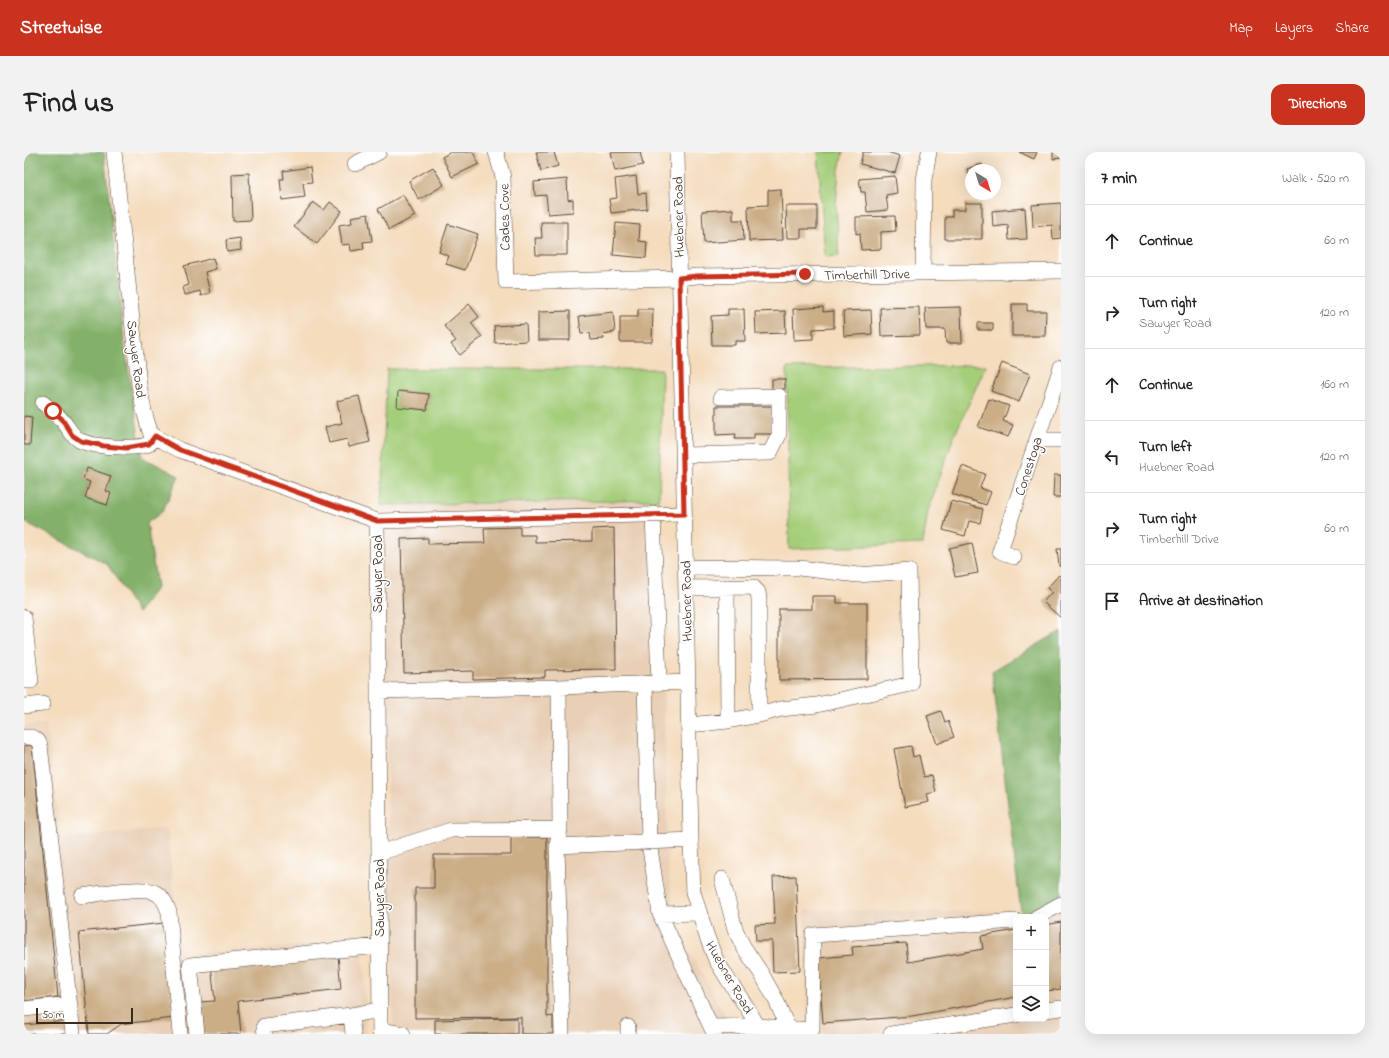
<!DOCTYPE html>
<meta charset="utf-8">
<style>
body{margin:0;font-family:"Indie Flower",sans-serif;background:#f2f2f2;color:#222}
.controls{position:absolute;right:12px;bottom:12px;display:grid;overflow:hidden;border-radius:8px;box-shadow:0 4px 16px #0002}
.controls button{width:36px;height:36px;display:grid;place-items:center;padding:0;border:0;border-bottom:1px solid #e0e0e0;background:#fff;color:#222;font:20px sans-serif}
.compass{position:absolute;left:941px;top:12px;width:36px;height:36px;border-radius:50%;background:#fff;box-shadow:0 4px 16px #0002;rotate:142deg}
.scale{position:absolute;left:12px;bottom:10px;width:97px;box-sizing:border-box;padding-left:4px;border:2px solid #3b2a1e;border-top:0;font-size:11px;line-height:14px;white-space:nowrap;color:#3b2a1e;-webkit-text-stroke:3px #fff;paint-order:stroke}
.stop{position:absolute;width:12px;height:12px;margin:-9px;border:3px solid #c8321e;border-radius:50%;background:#fff}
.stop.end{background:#c8321e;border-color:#fff;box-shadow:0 1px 4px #0008}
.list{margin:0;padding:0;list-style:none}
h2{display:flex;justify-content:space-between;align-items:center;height:52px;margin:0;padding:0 16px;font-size:17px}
h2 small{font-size:13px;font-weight:400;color:#767676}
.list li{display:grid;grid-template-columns:26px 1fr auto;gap:12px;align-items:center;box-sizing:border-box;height:72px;padding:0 16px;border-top:1px solid #e0e0e0}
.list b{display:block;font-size:15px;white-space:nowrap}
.list p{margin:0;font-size:13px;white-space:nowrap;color:#767676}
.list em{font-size:13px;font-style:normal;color:#767676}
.icon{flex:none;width:22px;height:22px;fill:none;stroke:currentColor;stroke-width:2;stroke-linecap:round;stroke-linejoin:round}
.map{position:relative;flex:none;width:1037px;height:882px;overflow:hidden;border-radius:12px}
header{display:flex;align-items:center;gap:24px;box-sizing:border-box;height:56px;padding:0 20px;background:#c8321e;color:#fff}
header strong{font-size:19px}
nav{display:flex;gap:22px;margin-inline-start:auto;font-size:14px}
.intro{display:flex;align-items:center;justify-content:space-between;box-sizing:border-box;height:96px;padding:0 24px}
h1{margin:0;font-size:28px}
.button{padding:10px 18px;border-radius:12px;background:#c8321e;color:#fff;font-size:14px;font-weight:700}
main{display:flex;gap:24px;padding:0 24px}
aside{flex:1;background:#fff;border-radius:12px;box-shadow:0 4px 16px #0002}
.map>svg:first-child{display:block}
.built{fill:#e8cfb5;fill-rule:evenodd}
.green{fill:#a4ce7a;stroke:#707c4c;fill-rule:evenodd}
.forest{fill:#83b16a;stroke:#5f6e44;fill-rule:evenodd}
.building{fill:#cbad86}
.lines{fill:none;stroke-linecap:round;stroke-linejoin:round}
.minor-casing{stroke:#574536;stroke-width:16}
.minor{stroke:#fff;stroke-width:15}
.route{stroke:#c8321e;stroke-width:5}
.labels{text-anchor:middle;stroke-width:3;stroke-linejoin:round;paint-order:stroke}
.street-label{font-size:14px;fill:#3b2a1e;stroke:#fff}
</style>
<header>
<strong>Streetwise</strong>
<nav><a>Map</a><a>Layers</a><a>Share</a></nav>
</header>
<div class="intro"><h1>Find us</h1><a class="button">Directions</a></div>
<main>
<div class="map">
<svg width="1037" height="882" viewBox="0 0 1037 882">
<rect width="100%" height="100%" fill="#fff"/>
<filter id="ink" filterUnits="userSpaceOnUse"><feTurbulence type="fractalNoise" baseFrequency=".025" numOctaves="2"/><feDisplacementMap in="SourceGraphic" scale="8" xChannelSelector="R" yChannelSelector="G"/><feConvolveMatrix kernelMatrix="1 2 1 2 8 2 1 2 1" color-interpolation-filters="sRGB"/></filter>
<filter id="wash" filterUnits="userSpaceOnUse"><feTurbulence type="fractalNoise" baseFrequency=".012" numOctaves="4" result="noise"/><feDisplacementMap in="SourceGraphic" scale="16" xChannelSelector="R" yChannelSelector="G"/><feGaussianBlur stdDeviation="0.9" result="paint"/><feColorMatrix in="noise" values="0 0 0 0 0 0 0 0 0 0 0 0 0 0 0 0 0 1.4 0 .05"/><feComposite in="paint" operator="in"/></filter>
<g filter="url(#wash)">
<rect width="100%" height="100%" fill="#f4dcbd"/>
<path class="built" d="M 635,348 L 644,719 L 649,752 L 665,799 L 712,882 L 369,882 L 357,353 Z
M 22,572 L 37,687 L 143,676 L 157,803 L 339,789 L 342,882 L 0,882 L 0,574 Z
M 1037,742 L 1037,882 L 784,882 L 781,758 L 1006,760 ZM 992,765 L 1022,765 L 1022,867 L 992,867 Z"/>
<path class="green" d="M 794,0 L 819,0 L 815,18 L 812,52 L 815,104 L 801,105 Z
M 962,213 L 929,287 L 904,359 L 899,392 L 765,397 L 763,216 Z
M 363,217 L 638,217 L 635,348 L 357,353 ZM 374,239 L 405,242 L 403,258 L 373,255 Z"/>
<path class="forest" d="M 0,0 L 80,0 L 100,190 L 118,305 L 155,324 L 138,360 L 123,371 L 133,435 L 114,461 L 83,412 L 1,370 L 0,293 L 6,293 L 8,265 L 0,264 ZM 63,316 L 87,324 L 82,339 L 83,353 L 61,346 L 66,330 L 59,327 Z
M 1037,479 L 1037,742 L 1006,760 L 997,761 L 968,519 Z"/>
<g id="blocks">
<path class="building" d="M 427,0 L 449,0 L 455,12 L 428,25 L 418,5 Z
M 512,0 L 530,0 L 534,14 L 517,19 Z
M 587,0 L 616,0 L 619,13 L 591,19 Z
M 839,0 L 863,0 L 876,4 L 871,21 L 836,12 Z
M 995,0 L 1013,0 L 1010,7 Z
M 1029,0 L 1037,0 L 1037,6 L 1029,7 Z
M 958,12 L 959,18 L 947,18 L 947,29 L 943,17 Z
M 286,15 L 288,30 L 279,31 L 281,45 L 258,48 L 256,27 L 260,27 L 259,19 Z
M 409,15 L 420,33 L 395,48 L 385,29 Z
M 225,21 L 227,68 L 209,69 L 208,22 Z
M 612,24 L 614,42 L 622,41 L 623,57 L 587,61 L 585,47 L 593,46 L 591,27 Z
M 871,24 L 873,41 L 862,43 L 864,58 L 843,60 L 841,40 L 837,40 L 835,27 Z
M 543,27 L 544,48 L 549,47 L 549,60 L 524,62 L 522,43 L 511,44 L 510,30 Z
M 757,37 L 759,88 L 725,89 L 724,54 L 744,53 L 744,38 Z
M 379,43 L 391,64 L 365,78 L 354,57 Z
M 289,50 L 300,58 L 306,50 L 318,59 L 293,92 L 270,75 Z
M 941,51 L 958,51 L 958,87 L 921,87 L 921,65 L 928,65 L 928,58 L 941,58 Z
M 1037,51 L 1037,86 L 1029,87 L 1028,73 L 1009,75 L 1008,53 Z
M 762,54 L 793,54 L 793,77 L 777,77 L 777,86 L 763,86 Z
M 1001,56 L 1003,87 L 985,88 L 984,73 L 969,75 L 968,59 Z
M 709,57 L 709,68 L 719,68 L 720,88 L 680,91 L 678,59 Z
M 344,62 L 348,89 L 339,90 L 340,97 L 327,99 L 326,92 L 318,93 L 315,73 L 328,71 L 327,65 Z
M 871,64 L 872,79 L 857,80 L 857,97 L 837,98 L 836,81 L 832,82 L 832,65 Z
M 517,70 L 543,70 L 543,103 L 512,103 L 511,86 L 518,86 Z
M 592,71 L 616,73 L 615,89 L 623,90 L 622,106 L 589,103 Z
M 424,72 L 454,82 L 441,118 L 422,112 L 425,104 L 415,100 Z
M 216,86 L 217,98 L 203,100 L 202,88 Z
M 189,106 L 192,117 L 181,120 L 186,141 L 177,144 L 176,139 L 161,143 L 159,135 L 165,133 L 160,114 Z
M 445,152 L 455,165 L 447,171 L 458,185 L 436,203 L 427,192 L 432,189 L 420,174 Z
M 988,152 L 1003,152 L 1003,159 L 1022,159 L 1021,184 L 988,184 Z
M 799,155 L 799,160 L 810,159 L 810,176 L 789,177 L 789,187 L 770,188 L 769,157 Z
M 895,155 L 896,183 L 857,184 L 856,156 Z
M 937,155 L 938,191 L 922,191 L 921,177 L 902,177 L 901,156 Z
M 614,157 L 629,157 L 628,190 L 596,190 L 596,165 L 614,165 Z
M 704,157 L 720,157 L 721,189 L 711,189 L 711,193 L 688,193 L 687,164 L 704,163 Z
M 847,158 L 848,182 L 820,184 L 819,159 Z
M 546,159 L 546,188 L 514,188 L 514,160 Z
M 761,159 L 762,181 L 732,182 L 731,160 Z
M 589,160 L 591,180 L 579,182 L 580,187 L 567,188 L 566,181 L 557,182 L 555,164 Z
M 954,171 L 969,171 L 969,178 L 954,178 Z
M 502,172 L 503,189 L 471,191 L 470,174 Z
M 978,211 L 1006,222 L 995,250 L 967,239 Z
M 748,227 L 761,227 L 761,237 L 748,237 Z
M 374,239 L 405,242 L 403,258 L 373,255 Z
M 335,244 L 346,290 L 325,295 L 323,287 L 305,291 L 301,275 L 318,271 L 313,249 Z
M 965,247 L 985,254 L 979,269 L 989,273 L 984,285 L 954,275 Z
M 692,254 L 749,254 L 749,282 L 730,282 L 730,287 L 711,287 L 712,282 L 692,283 Z
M 0,264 L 8,265 L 6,293 L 0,293 Z
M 938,314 L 961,322 L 956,336 L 967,340 L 962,353 L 928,342 Z
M 63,316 L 87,324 L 82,339 L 87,341 L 83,353 L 61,346 L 66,330 L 59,327 Z
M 1030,323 L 1037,323 L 1037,345 L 1029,345 Z
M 927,349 L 959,357 L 956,371 L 945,369 L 941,384 L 919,378 Z
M 496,375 L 496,383 L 511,383 L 511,390 L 568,389 L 568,377 L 590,376 L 592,517 L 521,518 L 521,525 L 449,527 L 449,519 L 380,521 L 377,387 L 404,386 L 404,392 L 461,391 L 460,376 Z
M 948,391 L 954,421 L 931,425 L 925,396 Z
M 1033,397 L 1037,397 L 1037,414 L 1035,414 Z
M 1035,423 L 1037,425 L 1037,466 L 1019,450 L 1028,440 L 1023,436 Z
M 788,444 L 813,444 L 813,451 L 843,451 L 843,527 L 755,528 L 755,457 L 788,457 Z
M 917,559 L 921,570 L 924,569 L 930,585 L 913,592 L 903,564 Z
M 8,593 L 34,845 L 0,849 L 0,594 Z
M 887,594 L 889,605 L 895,603 L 900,625 L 908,623 L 912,640 L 903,642 L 905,650 L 881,655 L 870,597 Z
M 487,685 L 523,685 L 523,865 L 529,864 L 529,882 L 497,882 L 497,865 L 391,866 L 391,736 L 410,736 L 410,703 L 487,703 Z
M 772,724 L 776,819 L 749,820 L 748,789 L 732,789 L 731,773 L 751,772 L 749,725 Z
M 1037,770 L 1037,837 L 1022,839 L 1022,773 Z
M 140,771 L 150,866 L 97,872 L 83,882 L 65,882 L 55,780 Z
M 992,778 L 992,845 L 888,864 L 799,871 L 794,806 L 829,803 L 828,795 L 882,791 L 884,810 L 959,797 L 957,784 Z
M 314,804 L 317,837 L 214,849 L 217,882 L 178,882 L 175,850 L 191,849 L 187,813 Z
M 493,866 L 493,882 L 411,882 L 411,868 Z
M 43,869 L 44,882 L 0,882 L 0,873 Z"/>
</g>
</g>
<g filter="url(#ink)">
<use href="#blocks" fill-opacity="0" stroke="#574536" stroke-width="1"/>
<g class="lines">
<g class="minor-casing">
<path id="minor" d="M 90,0 L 115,233 L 120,259 L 127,283 L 156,298 L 353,369 L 356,882
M 472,0 L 479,25 L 482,130 L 655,126 L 673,124 L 1037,119
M 653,0 L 667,688 L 669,740 L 683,785 L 692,808 L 705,829 L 724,857 L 738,882
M 331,12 L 355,0
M 899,121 L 900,28 L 905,0
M 19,251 C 25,256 32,261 37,267 C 44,274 47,283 55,288 C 67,295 113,298 125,292 C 128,290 129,287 131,284
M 1013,288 L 1037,288
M 659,303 L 746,301 L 755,283 L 755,244 L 697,245
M 629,362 L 635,531
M 353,369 L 660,362
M 990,405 L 976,399 L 1037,215
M 662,415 L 775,416 L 834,423 L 885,419 L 887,532 L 793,553 L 757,557 L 735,563 L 704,569 L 665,573
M 703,435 L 704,569
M 662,436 L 729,435 L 734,440 L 735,447 L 735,563
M 0,465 L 7,529 L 0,529
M 621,531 L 625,690 L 636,762 L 687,875 L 691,882
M 354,539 L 535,535
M 0,554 L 19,552
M 0,585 C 8,585 13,585 16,593 L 49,882
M 533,694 L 536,677 L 535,535 L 664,530
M 355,701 L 427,678 L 536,677
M 698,727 L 711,777 L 719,794 L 737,821 L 752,848 L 764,876
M 58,744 C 74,742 117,734 130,740 C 139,744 142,752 145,760 L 156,882
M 636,762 L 675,761
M 1013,765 L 1037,752
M 0,857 L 46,852
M 1022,858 L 1037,856
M 327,863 L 356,858
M 687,875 L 734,874 L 788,878 L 789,783 L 992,769
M 356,878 L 379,882
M 173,882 L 166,813 L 355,794
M 241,882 L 240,874 L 327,863 L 329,882
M 538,882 L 533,694 L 667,688
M 604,882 L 604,875
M 867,882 L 992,863"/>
</g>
<use href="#minor" class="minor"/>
</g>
</g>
<g class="lines" filter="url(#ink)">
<path class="route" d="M 29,259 L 38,267 L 48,283 L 57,289 L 80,294 L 102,296 L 125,292 L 131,284 L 156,298 L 353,369 L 660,362 L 655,126 L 673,124 L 781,122"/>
</g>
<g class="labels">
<g class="street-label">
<text transform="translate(480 65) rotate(-91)" y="5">Cades Cove</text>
<text transform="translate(654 65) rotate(-91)" y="5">Huebner Road</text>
<text transform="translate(843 122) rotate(-1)" y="5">Timberhill Drive</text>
<text transform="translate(113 207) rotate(83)" y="5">Sawyer Road</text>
<text transform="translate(1004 314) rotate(-72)" y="5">Conestoga</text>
<text transform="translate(353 422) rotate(-90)" y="5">Sawyer Road</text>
<text transform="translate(662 449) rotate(-91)" y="5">Huebner Road</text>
<text transform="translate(355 746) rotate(-90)" y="5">Sawyer Road</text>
<text transform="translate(706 825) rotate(60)" y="5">Huebner Road</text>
</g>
</g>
</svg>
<div class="controls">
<button>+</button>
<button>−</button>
<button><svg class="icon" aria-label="layers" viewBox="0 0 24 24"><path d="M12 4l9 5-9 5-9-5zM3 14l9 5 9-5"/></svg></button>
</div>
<svg class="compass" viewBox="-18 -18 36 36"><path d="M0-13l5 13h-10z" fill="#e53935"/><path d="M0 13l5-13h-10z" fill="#767676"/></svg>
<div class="scale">50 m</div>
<div class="stop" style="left:29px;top:259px"></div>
<div class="stop end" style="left:781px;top:122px"></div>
</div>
<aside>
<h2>7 min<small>Walk · 520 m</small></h2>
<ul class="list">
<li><svg class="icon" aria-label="ahead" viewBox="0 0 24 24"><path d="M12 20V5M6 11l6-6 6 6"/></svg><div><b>Continue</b></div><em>60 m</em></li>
<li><svg class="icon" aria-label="right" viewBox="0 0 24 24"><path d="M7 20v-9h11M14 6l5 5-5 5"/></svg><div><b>Turn right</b><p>Sawyer Road</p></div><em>120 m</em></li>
<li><svg class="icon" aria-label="ahead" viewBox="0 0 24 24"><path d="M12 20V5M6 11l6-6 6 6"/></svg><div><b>Continue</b></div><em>160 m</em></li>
<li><svg class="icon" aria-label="left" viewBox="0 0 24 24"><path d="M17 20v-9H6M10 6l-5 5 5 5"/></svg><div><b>Turn left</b><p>Huebner Road</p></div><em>120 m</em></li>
<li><svg class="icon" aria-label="right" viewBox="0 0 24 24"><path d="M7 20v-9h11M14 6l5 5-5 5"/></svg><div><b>Turn right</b><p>Timberhill Drive</p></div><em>60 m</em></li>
<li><svg class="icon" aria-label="arrive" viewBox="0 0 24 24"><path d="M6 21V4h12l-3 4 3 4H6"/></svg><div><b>Arrive at destination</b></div></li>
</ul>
</aside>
</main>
